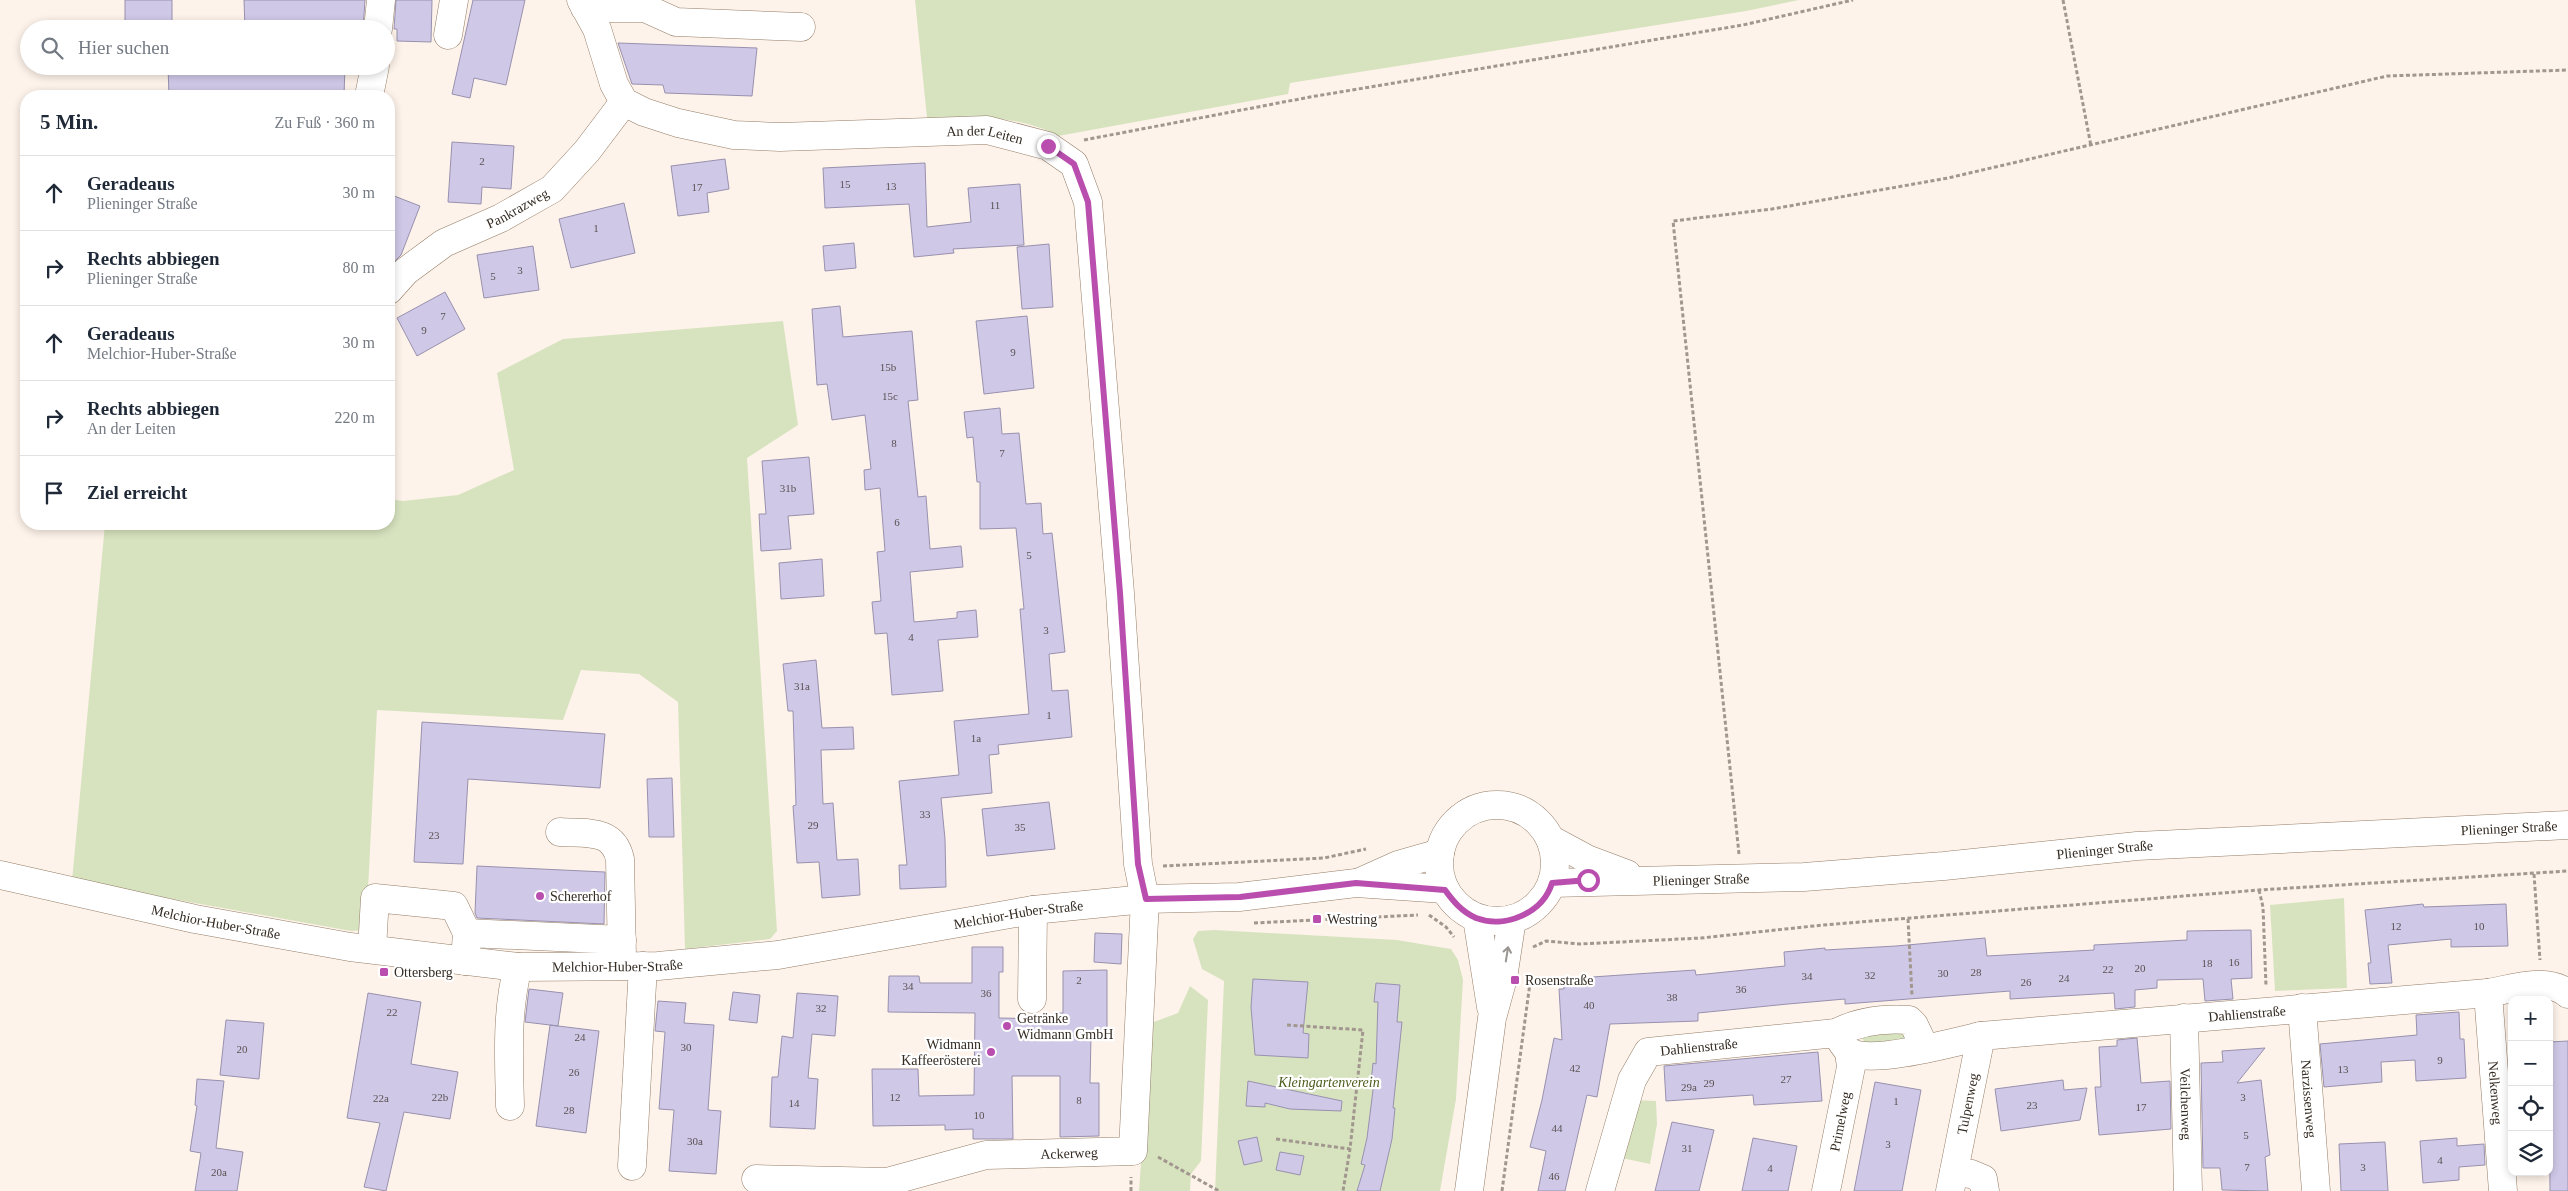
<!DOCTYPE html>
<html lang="de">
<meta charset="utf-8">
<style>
body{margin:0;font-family:Georgia,serif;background:#f6f6f7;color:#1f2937}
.controls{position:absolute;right:15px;bottom:15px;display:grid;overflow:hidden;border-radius:10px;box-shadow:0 2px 8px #0003}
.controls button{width:45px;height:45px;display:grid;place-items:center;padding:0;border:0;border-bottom:1px solid #e0e1e3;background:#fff;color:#1f2937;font:25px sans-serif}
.stop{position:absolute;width:15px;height:15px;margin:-11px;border:4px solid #b94eaf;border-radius:50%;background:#fff}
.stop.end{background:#b94eaf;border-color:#fff;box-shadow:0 1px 5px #0008}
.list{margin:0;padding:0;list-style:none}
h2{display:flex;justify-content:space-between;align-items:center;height:65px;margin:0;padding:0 20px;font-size:21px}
h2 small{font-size:16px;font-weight:400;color:#747a83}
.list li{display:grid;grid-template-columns:32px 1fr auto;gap:15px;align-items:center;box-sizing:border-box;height:75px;padding:0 20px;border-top:1px solid #e0e1e3}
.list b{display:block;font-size:19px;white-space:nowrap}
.list p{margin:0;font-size:16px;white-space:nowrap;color:#747a83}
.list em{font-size:16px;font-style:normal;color:#747a83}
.icon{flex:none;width:28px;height:28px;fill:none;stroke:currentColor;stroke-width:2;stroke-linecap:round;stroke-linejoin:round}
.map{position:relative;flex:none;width:2568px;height:1191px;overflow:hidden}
.search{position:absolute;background:#fff;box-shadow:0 2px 8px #0003;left:20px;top:20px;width:375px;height:55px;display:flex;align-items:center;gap:12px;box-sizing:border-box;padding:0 18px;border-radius:28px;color:#747a83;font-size:19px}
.panel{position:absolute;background:#fff;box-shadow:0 2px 8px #0003;left:20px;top:90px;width:375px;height:440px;border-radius:20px}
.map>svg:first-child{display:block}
.green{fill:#d7e3bf}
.building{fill:#cfc8e7;stroke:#9891ae}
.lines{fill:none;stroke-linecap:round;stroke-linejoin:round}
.minor-casing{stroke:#947d67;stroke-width:29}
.path{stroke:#a1978e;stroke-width:3;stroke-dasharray:4 2.5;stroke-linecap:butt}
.minor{stroke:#fff;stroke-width:28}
.oneway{stroke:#9a9590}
.route{stroke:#b94eaf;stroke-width:6}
.poi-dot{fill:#b94eaf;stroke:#fff;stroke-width:2}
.labels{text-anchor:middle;stroke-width:4.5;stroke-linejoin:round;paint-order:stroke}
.number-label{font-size:11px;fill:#5b5253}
.street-label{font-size:14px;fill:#342b22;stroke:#fff}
.poi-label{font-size:14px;fill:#342b22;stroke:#fff;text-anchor:start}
.park-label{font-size:14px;font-style:italic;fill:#4b5c1c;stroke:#fff}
</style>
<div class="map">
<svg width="2568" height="1191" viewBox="0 0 2568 1191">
<rect width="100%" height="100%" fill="#fef3ea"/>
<path class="green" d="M 915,0 L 1799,0 L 1746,11 L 1290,83 L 1288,94 L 1058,136 C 1018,114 971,117 927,118 Z
M 783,321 L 798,425 L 747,458 L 777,931 L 770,939 L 685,949 L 678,702 L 639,674 L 581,670 L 563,720 L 377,710 L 366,930 L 351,931 L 72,881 L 105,524 L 389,524 L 389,499 L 403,501 L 458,495 L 514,470 L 497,373 L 563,339 Z
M 2344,898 L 2347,988 L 2275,991 L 2270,905 Z
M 1214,930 L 1397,940 L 1451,949 L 1458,960 L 1463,980 L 1456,1099 L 1440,1191 L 1215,1191 L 1224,981 L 1202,969 L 1193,939 L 1198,931 Z
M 1190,986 L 1208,1000 L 1201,1161 L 1191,1174 L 1190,1191 L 1139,1191 L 1151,1023 L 1178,1013 Z
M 1909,1029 L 1904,1043 L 1868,1047 L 1862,1038 L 1865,1033 Z
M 1633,1100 L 1656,1101 L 1657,1124 L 1650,1164 L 1617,1157 Z"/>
<path class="building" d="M 125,0 L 172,0 L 172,29 L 125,29 Z
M 244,0 L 365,0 L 363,29 L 245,29 Z
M 396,0 L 432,0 L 431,42 L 397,41 L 397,29 L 394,29 Z
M 473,0 L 525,0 L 506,85 L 474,78 L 470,98 L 452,94 Z
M 618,43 L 757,48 L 752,96 L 665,93 L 663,85 L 632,84 Z
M 168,66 L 345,66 L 344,96 L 169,96 Z
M 452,142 L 514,146 L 511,189 L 482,187 L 481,204 L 448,202 Z
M 725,159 L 729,189 L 707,193 L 709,212 L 678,216 L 671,166 Z
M 925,163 L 927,227 L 971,222 L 968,188 L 1020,184 L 1024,245 L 953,249 L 954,253 L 914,257 L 909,204 L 825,208 L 823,168 Z
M 389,194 L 420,206 L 401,255 L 389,267 Z
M 624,203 L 635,253 L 571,268 L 559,219 Z
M 854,243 L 856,268 L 825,271 L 823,246 Z
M 1049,244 L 1053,307 L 1022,309 L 1017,247 Z
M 533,246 L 539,290 L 484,298 L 477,255 Z
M 445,292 L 465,329 L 417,356 L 397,318 Z
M 840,306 L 843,337 L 912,331 L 918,400 L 908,401 L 918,497 L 926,496 L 930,549 L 961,546 L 963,567 L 910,572 L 914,622 L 957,618 L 957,612 L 976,610 L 978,637 L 938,640 L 943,691 L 892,695 L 887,633 L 875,634 L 872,602 L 881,601 L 877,552 L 885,551 L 880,488 L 865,490 L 864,470 L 871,469 L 865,415 L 832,420 L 827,384 L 817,385 L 812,309 Z
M 1027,316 L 1034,388 L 984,394 L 976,321 Z
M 1000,408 L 1002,434 L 1019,433 L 1026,504 L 1041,503 L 1043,534 L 1052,533 L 1065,652 L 1049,654 L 1052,691 L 1068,690 L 1072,737 L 998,745 L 999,754 L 989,755 L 992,793 L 941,798 L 945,839 L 946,887 L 900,889 L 899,865 L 907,865 L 899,781 L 959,775 L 954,721 L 1029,714 L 1020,609 L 1024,609 L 1016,528 L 980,529 L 980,482 L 977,482 L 973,437 L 967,438 L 964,412 Z
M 809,457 L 814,514 L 788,516 L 791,549 L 761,551 L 759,514 L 766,514 L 762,461 Z
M 822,559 L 824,596 L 781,599 L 779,563 Z
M 816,660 L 822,728 L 853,727 L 854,749 L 821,750 L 823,804 L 833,803 L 837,860 L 858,859 L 860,895 L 822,898 L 819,862 L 797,863 L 793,806 L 796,805 L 793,711 L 788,711 L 783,664 Z
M 422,722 L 605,734 L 600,788 L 468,779 L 463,864 L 414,862 Z
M 672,778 L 674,837 L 649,837 L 647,779 Z
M 1049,802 L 1055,849 L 987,856 L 982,809 Z
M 477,866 L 605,872 L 604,924 L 477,918 L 475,913 Z
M 2423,904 L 2424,907 L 2506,904 L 2508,946 L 2451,947 L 2451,939 L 2388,945 L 2392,983 L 2370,984 L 2368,963 L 2371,963 L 2365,910 Z
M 2251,930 L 2252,978 L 2231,979 L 2233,999 L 2205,1001 L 2203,979 L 2157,980 L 2157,988 L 2135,990 L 2135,1007 L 2115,1009 L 2114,993 L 2010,999 L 2010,991 L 1845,1004 L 1845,999 L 1788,1004 L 1698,1013 L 1698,1021 L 1610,1024 L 1597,1097 L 1587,1095 L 1565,1191 L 1538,1191 L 1546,1151 L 1530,1147 L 1542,1100 L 1554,1038 L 1562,1040 L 1559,989 L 1564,989 L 1563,979 L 1695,970 L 1696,975 L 1785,966 L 1784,952 L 1825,948 L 1825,950 L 1896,946 L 1985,938 L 1987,956 L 2094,950 L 2094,945 L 2187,940 L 2187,931 Z
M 1095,933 L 1122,934 L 1121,964 L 1094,962 Z
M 972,947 L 1003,947 L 1003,972 L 999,972 L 999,1018 L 1054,1019 L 1054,1013 L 1063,1013 L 1063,971 L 1107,970 L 1107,1035 L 1091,1035 L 1090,1083 L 1099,1083 L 1099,1136 L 1060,1137 L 1060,1076 L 1012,1076 L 1013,1139 L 973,1139 L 973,1129 L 945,1130 L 945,1125 L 873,1126 L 872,1069 L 918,1069 L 919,1096 L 974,1095 L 975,1013 L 888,1012 L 889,976 L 919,976 L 920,983 L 972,983 Z
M 1253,979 L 1308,982 L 1303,1033 L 1309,1034 L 1308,1058 L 1255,1055 L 1251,1007 Z
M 1376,983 L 1400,985 L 1397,1022 L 1402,1022 L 1393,1108 L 1395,1108 L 1392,1139 L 1380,1191 L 1357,1191 L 1365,1165 L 1361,1164 L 1367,1138 L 1374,1082 L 1371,1082 L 1373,1063 L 1376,1064 L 1378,1002 L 1374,1002 Z
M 529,989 L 563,993 L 558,1026 L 525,1022 Z
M 733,992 L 760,995 L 757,1023 L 729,1020 Z
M 368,993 L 421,1002 L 411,1064 L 458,1072 L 450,1119 L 404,1112 L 386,1191 L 364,1187 L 380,1123 L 347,1118 Z
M 797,993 L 838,996 L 835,1036 L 812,1034 L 808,1078 L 818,1079 L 815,1129 L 770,1127 L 772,1077 L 778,1077 L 782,1036 L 793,1038 Z
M 658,1001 L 686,1003 L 684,1023 L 714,1025 L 708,1110 L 721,1111 L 716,1174 L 669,1171 L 674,1110 L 659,1109 L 665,1032 L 655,1031 Z
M 2459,1012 L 2460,1039 L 2464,1039 L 2466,1078 L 2416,1081 L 2415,1060 L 2381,1062 L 2382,1082 L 2324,1087 L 2320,1044 L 2417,1035 L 2416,1015 Z
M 226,1020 L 264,1023 L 259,1079 L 220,1075 Z
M 550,1025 L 599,1031 L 586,1133 L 536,1126 Z
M 2137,1038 L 2141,1083 L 2170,1081 L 2171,1129 L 2099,1135 L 2095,1087 L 2101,1087 L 2099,1047 L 2117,1046 L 2117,1040 Z
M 2568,1041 L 2568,1191 L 2550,1191 L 2549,1042 Z
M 2265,1048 L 2237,1083 L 2261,1080 L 2270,1155 L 2265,1157 L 2268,1191 L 2222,1190 L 2220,1168 L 2203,1168 L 2201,1063 L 2223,1062 L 2222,1051 Z
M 1818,1052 L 1822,1101 L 1754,1105 L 1753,1095 L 1666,1101 L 1664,1066 Z
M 197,1079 L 224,1081 L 216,1148 L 243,1152 L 237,1191 L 195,1191 L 201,1153 L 190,1151 L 197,1106 L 195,1105 Z
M 2063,1080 L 2064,1090 L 2087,1088 L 2080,1120 L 2001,1131 L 1995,1089 Z
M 1248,1081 L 1342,1101 L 1341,1111 L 1290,1109 L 1265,1103 L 1265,1107 L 1246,1106 Z
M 1875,1082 L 1921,1090 L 1902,1191 L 1854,1191 Z
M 1672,1122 L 1714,1130 L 1699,1191 L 1655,1191 Z
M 1257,1137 L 1262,1161 L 1244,1165 L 1238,1141 Z
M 1753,1138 L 1797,1146 L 1788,1191 L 1742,1191 Z
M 2457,1138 L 2457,1146 L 2484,1144 L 2485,1165 L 2459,1167 L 2459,1180 L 2423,1183 L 2420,1141 Z
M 2385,1142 L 2388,1191 L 2341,1191 L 2339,1144 Z
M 1280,1152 L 1304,1156 L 1300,1175 L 1276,1170 Z"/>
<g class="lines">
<g class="minor-casing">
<g id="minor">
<path id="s1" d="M 581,0 L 597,29 L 614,84 L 624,102 L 644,112 L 678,123 L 734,135 L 780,137 L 987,130 L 1048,146 L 1074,164 L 1088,202 L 1120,593 L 1138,864 L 1145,899 L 1133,1151 L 986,1155 L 887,1182 L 756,1179"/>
<path d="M 585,8 L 645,8 L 676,22 L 801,27"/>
<path d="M 378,29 L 381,0"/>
<path d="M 448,35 L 454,0"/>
<path d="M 369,96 L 375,66"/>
<path id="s2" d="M 389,290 L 406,271 L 444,243 L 501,218 L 552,189 L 587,151 L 624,102"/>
<circle cx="1497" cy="863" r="58"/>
<path d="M 560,832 C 586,834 613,828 620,859 L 622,958"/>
<path d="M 1550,839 L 1587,859 L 1627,874"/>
<path id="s3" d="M 0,875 L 195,919 L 350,947 L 518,967 L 658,966 L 778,955 L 1033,910 L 1145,899 L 1239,897 L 1356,883 L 1445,889"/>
<path d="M 1360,882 L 1398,865 L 1440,853"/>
<path id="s4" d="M 1552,883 L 1804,877 L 1944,866 L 2137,846 L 2568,825"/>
<path d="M 1477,918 L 1491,1007"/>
<path d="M 372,949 L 375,898 L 454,906 L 467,933"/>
<path d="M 465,961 L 467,933 L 622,940"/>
<path id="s5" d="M 2488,993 L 2503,1191"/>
<path d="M 1032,999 L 1033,910"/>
<path id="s6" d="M 2302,1008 L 2316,1191"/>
<path id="s7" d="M 2184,1018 L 2188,1191"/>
<path d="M 1836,1033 C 1859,1021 1883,1018 1909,1020 L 1914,1025 L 1925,1048"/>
<path d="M 510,1106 C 509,1060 506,1011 518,967"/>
<path d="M 632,1166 L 643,966"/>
<path d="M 1954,1172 L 1971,1174 L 1983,1179 L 1985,1191"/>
<path d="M 1469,1191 L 1492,1018 L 1503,978 L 1512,919"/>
<path id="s8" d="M 1600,1191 L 1632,1080 L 1648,1052 L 1836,1033 C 1840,1039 1845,1049 1850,1052 C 1871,1065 1955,1042 1981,1036 L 2488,993 C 2512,989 2548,976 2568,994"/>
<path id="s9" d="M 1826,1191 L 1851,1067 L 1849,1052"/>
<path id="s10" d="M 1950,1191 L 1981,1036"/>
</g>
</g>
<path class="path" d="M 2063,0 L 2091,146
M 1084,140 L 1310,97 L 1743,25 L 1853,0
M 1739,854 L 1673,221 L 1772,209 L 1948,178 L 2387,76 L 2568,70
M 1163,866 L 1324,858 L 1366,849
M 2534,874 L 2540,960
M 2259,890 L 2263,907 L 2266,986
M 1429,915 L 1446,927 L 1454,937
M 1908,919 L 1912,996
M 1254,923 L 1418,915
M 1533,947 L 1546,941 L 1580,944 L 1701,938 L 1823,925 L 2259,890 L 2568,871
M 1287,1025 L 1363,1030 L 1350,1149 L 1343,1191
M 1276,1139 L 1350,1149
M 1158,1157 L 1219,1191
M 1131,1191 L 1131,1177
M 1502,1191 L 1530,983"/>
<use href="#minor" class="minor"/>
</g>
<defs><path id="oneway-shaft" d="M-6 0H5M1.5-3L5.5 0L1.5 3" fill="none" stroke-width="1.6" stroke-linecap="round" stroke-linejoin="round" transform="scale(1.25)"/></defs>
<use class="oneway" href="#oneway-shaft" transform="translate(1507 954) rotate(-81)"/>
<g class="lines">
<path class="route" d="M 1048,146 L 1074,164 L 1088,202 L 1120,593 L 1138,864 L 1146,899 L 1240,897 L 1356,883 L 1445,890 C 1453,901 1462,912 1476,918 C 1505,929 1543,913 1552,883 L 1588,880"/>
</g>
<g class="poi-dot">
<circle cx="540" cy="896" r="5"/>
<rect x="1312" y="914" width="10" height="10" rx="2.5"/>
<rect x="379" y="967" width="10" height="10" rx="2.5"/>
<rect x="1510" y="975" width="10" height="10" rx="2.5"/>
<circle cx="1007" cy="1026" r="5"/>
<circle cx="991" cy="1052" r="5"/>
</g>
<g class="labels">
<g class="number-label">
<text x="482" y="165">2</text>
<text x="845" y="188">15</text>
<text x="891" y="190">13</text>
<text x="697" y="191">17</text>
<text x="995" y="209">11</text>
<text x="596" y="232">1</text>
<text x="520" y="274">3</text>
<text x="493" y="280">5</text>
<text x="443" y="320">7</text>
<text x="424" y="334">9</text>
<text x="1013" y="356">9</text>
<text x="888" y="371">15b</text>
<text x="890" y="400">15c</text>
<text x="894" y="447">8</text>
<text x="1002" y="457">7</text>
<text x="788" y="492">31b</text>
<text x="897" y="526">6</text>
<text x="1029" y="559">5</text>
<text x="1046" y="634">3</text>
<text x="911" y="641">4</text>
<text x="802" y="690">31a</text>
<text x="1049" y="719">1</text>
<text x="976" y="742">1a</text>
<text x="925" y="818">33</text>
<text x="813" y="829">29</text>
<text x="1020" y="831">35</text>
<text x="434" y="839">23</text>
<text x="2396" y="930">12</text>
<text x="2479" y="930">10</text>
<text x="2234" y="966">16</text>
<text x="2207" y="967">18</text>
<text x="2140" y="972">20</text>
<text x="2108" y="973">22</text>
<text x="1976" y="976">28</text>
<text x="1943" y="977">30</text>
<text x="1870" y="979">32</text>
<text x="1807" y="980">34</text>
<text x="2064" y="982">24</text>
<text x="1079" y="984">2</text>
<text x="2026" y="986">26</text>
<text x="908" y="990">34</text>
<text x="1741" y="993">36</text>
<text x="986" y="997">36</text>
<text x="1672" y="1001">38</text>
<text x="1589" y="1009">40</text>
<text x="821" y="1012">32</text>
<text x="392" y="1016">22</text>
<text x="580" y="1041">24</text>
<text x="686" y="1051">30</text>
<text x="242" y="1053">20</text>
<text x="2440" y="1064">9</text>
<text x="1575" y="1072">42</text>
<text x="2343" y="1073">13</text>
<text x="574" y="1076">26</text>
<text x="1786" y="1083">27</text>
<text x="1709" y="1087">29</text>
<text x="1689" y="1091">29a</text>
<text x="440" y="1101">22b</text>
<text x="895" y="1101">12</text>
<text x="2243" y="1101">3</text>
<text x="381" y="1102">22a</text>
<text x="1079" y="1104">8</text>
<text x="1896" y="1105">1</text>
<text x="794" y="1107">14</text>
<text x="2032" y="1109">23</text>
<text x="2141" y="1111">17</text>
<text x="569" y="1114">28</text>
<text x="979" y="1119">10</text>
<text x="1557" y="1132">44</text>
<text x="2246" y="1139">5</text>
<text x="695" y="1145">30a</text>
<text x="1888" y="1148">3</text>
<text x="1687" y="1152">31</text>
<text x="2440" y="1164">4</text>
<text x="2247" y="1171">7</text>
<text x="2363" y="1171">3</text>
<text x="1770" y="1172">4</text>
<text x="219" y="1176">20a</text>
<text x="1554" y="1180">46</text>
</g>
<g class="street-label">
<text dy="5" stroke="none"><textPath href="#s1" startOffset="478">An der Leiten</textPath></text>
<text dy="5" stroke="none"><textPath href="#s2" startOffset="154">Pankrazweg</textPath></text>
<text dy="5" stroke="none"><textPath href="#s4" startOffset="959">Plieninger Straße</textPath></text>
<text dy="5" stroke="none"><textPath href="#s4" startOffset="554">Plieninger Straße</textPath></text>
<text dy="5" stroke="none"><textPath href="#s4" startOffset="149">Plieninger Straße</textPath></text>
<text dy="5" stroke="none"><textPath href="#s3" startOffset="1031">Melchior-Huber-Straße</textPath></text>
<text dy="5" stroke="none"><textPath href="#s3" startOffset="221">Melchior-Huber-Straße</textPath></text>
<text dy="5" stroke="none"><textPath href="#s3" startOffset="626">Melchior-Huber-Straße</textPath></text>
<text dy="5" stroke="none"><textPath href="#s8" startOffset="761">Dahlienstraße</textPath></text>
<text dy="5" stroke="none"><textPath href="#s8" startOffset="199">Dahlienstraße</textPath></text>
<text dy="5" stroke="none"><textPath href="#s5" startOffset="100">Nelkenweg</textPath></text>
<text dy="5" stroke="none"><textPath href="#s6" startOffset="91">Narzissenweg</textPath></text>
<text dy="5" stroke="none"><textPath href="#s10" startOffset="89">Tulpenweg</textPath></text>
<text dy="5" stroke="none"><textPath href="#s7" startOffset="86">Veilchenweg</textPath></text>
<text dy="5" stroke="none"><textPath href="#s9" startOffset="71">Primelweg</textPath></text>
<text transform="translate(1069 1153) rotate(-2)" y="5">Ackerweg</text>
</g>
<g class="poi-label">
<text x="550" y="901">Schererhof</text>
<text x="1327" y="924">Westring</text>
<text x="394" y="977">Ottersberg</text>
<text x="1525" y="985">Rosenstraße</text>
<text x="1017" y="1023">Getränke<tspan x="1017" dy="16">Widmann GmbH</tspan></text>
<text x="981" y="1049" text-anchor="end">Widmann<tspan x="981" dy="16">Kaffeerösterei</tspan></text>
</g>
<g class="park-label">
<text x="1329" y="1087">Kleingartenverein</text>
</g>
</g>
</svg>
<div class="controls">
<button>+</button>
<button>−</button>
<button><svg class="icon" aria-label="locate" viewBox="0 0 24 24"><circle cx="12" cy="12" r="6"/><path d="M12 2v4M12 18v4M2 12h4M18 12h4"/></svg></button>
<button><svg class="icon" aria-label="layers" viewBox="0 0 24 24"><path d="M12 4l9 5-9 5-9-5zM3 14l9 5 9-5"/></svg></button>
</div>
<div class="stop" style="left:1588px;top:880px"></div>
<div class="stop end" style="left:1048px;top:146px"></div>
<div class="search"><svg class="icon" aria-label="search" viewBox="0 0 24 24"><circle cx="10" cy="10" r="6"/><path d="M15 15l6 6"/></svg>Hier suchen</div>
<section class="panel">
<h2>5 Min.<small>Zu Fuß · 360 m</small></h2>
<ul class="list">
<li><svg class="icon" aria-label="ahead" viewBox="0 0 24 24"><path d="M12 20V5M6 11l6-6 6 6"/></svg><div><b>Geradeaus</b><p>Plieninger Straße</p></div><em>30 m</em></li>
<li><svg class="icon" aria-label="right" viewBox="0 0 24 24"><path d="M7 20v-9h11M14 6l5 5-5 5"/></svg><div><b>Rechts abbiegen</b><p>Plieninger Straße</p></div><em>80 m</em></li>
<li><svg class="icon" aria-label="ahead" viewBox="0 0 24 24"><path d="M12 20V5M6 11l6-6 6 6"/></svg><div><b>Geradeaus</b><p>Melchior-Huber-Straße</p></div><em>30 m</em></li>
<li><svg class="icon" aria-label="right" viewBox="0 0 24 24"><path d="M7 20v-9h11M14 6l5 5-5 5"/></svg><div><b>Rechts abbiegen</b><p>An der Leiten</p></div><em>220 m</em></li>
<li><svg class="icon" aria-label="arrive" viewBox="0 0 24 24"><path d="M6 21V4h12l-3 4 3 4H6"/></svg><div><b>Ziel erreicht</b></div></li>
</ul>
</section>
</div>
